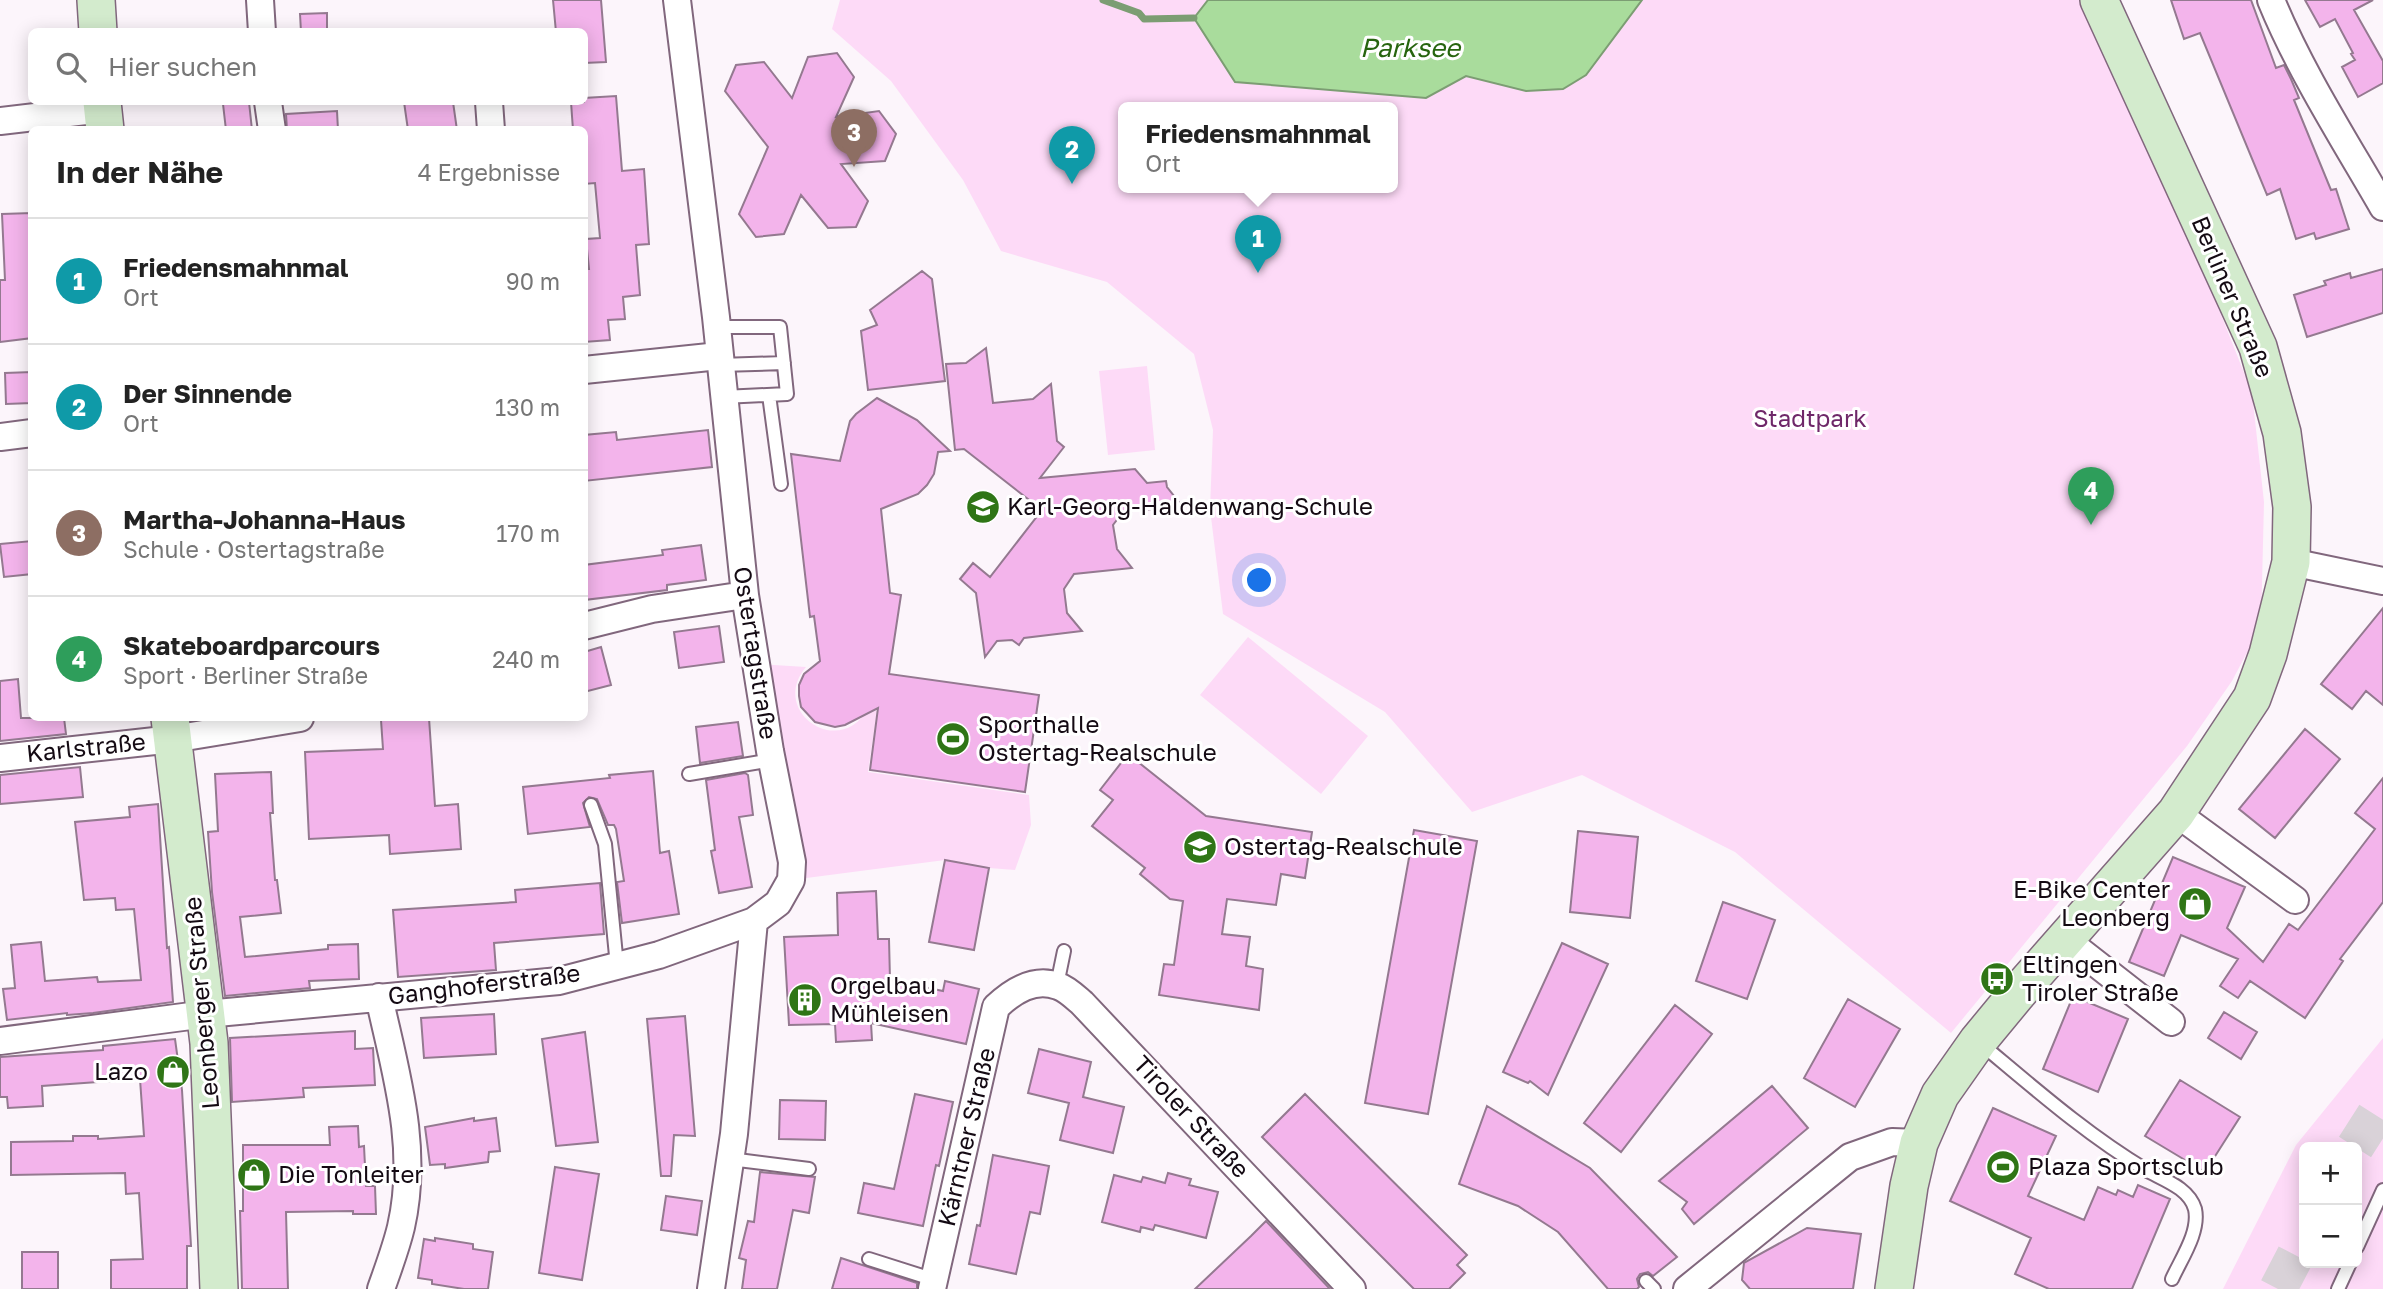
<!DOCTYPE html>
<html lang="de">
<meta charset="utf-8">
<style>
body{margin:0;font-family:"Golos Text",sans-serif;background:#f6f6f6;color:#222}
.controls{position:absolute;right:21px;bottom:21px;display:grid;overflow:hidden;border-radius:10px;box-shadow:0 4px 18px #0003}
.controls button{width:63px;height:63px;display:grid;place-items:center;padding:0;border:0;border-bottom:2px solid #e0e0e0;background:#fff;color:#222;font:35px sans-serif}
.you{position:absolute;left:1260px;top:581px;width:24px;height:24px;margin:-18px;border:5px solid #fff;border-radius:50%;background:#1a73e8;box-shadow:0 0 0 10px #1a73e833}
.badge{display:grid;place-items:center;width:46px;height:46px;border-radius:50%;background:#ea580c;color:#fff;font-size:23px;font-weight:700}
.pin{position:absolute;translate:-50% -58px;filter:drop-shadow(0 2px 4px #0008)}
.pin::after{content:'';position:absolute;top:37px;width:24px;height:21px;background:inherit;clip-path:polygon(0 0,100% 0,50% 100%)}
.popup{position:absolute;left:1118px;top:102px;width:280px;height:91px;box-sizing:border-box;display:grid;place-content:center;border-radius:10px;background:#fff;filter:drop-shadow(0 2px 5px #0005);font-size:23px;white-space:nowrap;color:#767676}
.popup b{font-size:26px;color:#222}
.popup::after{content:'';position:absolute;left:50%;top:100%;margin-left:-14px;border:14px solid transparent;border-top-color:#fff}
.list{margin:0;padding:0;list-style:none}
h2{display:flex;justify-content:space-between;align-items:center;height:91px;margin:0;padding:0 28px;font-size:30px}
h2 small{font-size:23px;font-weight:400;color:#767676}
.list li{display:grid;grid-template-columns:46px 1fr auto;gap:21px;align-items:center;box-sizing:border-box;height:126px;padding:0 28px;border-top:2px solid #e0e0e0}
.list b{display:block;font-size:26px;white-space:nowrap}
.list p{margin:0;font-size:23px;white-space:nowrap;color:#767676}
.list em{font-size:23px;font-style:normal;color:#767676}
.icon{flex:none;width:38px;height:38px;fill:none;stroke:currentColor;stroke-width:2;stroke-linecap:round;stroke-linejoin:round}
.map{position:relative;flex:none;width:2383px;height:1289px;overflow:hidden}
.search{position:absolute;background:#fff;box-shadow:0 4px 18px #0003;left:28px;top:28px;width:560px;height:77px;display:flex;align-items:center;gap:18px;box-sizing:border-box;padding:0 24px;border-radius:10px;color:#767676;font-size:26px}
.panel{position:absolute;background:#fff;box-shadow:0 4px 18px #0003;left:28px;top:126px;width:560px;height:595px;border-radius:10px}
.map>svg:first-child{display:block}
.green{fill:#fddaf7;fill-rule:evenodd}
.water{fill:#a9dc9c;stroke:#7c9d73;stroke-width:2}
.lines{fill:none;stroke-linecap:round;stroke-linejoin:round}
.stream{stroke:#7c9d73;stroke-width:7}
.building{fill:#f3b4eb;stroke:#947990;stroke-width:2}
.highway-tunnel{stroke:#d9d2d8;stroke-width:38;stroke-dasharray:38 19;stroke-linecap:butt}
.lane-casing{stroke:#81677d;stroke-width:16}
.street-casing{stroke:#81677d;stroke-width:30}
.secondary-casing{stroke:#81677d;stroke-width:40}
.lane{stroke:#fff;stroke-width:12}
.street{stroke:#fff;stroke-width:26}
.secondary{stroke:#d3ebcd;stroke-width:37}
.labels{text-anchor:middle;stroke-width:6;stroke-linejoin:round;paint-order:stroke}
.street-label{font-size:24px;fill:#140a13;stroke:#fff}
.park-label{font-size:24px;fill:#6f2769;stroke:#fff}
.poi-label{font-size:24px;fill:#140a13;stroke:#fff;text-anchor:start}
.water-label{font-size:26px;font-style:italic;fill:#27650f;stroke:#fff}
</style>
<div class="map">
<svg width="2383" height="1289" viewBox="0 0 2383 1289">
<rect width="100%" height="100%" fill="#fcf5fb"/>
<path class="green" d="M 840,0 L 2080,0 L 2179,208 L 2252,393 L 2264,502 L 2261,626 L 2232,681 L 2187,746 L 1951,1033 L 1735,852 L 1582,775 L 1472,812 L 1385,712 L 1223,614 L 1210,509 L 1213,430 L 1194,354 L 1107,282 L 1001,251 L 963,180 L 891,81 L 832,29 ZM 1123,107 L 1393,107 L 1393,187 L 1123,187 Z
M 1147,366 L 1155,450 L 1108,455 L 1099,371 Z
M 1248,637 L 1368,736 L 1321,794 L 1200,695 Z
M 756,664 L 806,667 C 768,712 841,760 868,708 L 877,711 L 868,772 L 1029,795 L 1031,825 L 1015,870 L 989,868 L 945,860 L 791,880 Z
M 2383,1038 L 2383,1289 L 2223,1289 L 2296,1145 ZM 2304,1147 L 2357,1147 L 2357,1263 L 2304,1263 Z"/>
<path class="water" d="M 1208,0 L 1642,0 L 1586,75 L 1563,89 L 1526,91 L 1466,76 L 1426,98 L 1235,82 L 1194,18 Z"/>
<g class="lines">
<path class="stream" d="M 1103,0 L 1139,13 L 1144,19 L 1194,18"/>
</g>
<path class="building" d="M 553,0 L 601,0 L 606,62 L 584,63 L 584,32 L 556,32 Z
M 2171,0 L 2251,0 L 2276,68 L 2284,65 L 2291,79 L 2299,98 L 2294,100 L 2331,190 L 2336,189 L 2349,229 L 2316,239 L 2314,233 L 2296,239 L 2280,189 L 2267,195 L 2200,33 L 2184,39 Z
M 2305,0 L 2373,0 L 2354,10 L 2383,61 L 2383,83 L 2358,97 L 2342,67 L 2355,60 L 2351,54 L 2353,53 L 2335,19 L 2320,27 Z
M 327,13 L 327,32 L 301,32 L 300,14 Z
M 837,53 L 854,77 L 836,117 L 879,111 L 896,134 L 885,161 L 841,164 L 868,201 L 856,227 L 828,228 L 801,195 L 784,234 L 756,237 L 739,214 L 768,147 L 725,91 L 736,65 L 764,62 L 792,98 L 808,57 Z
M 616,96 L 622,171 L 644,169 L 649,244 L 636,245 L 640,295 L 623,297 L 625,319 L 608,320 L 610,340 L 584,342 L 584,269 L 589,269 L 586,239 L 600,238 L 595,183 L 584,184 L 584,130 L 573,130 L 571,102 L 584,102 L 584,98 Z
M 249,102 L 252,130 L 226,130 L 223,104 Z
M 404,102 L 453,102 L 457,130 L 408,130 Z
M 337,111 L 338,130 L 287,130 L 286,114 Z
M 32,213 L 32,338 L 0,342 L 0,280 L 5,280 L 2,214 Z
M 2383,269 L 2383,313 L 2307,337 L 2294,295 L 2326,285 L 2324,281 L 2350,273 L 2351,278 Z
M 922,271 L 932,279 L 945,381 L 868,390 L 861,331 L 877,325 L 870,310 Z
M 986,348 L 993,403 L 1033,399 L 1051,384 L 1057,441 L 1064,447 L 1040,478 L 1135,469 L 1147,483 L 1166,481 L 1167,487 L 1182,506 L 1123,512 L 1113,525 L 1117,549 L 1132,568 L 1074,574 L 1064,589 L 1067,613 L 1082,631 L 1024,638 L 1019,645 L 1012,640 L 997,641 L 985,657 L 976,593 L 960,579 L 973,563 L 990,577 L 1042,510 L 964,449 L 955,450 L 946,364 L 966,363 Z
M 32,372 L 32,403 L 6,404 L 5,373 Z
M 877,398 L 917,420 L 950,451 L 938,452 L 934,474 L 927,485 L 918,494 L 881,509 L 890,593 L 901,595 L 889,674 L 1039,695 L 1025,792 L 870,770 L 878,708 L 845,725 L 835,727 L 815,722 L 801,707 L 799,696 L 799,685 L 804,674 L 820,661 L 814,616 L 810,617 L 791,454 L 840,461 L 850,421 L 856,414 Z
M 708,430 L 712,467 L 584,481 L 584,435 L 616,432 L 617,440 Z
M 32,541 L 32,574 L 4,577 L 0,544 Z
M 701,545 L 706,580 L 667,585 L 667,590 L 584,600 L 584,565 L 663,555 L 662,550 Z
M 2383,608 L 2383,705 L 2366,691 L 2352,709 L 2321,684 Z
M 719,626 L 724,662 L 679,668 L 674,632 Z
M 601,647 L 611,685 L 584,692 L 584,652 Z
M 18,679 L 21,718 L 64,718 L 66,734 L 0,741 L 0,681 Z
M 429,718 L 435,806 L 458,804 L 461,849 L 390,854 L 389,835 L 309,839 L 305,752 L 383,749 L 381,720 Z
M 738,722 L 743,756 L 700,763 L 696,727 Z
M 2305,729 L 2340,759 L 2275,838 L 2239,809 Z
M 1128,754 L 1206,816 L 1312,832 L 1305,878 L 1281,874 L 1276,905 L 1227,899 L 1222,934 L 1250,937 L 1246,966 L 1263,969 L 1259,1010 L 1159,995 L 1164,964 L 1174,965 L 1183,901 L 1170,899 L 1140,874 L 1145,868 L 1092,826 L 1113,800 L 1100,790 Z
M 80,767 L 83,797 L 0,804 L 0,775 Z
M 653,771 L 660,853 L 669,851 L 679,914 L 622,923 L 617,882 L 624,881 L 616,829 L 614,825 L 608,825 L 597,799 L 589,797 L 583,803 L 590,827 L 528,834 L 523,787 L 610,778 L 609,775 Z
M 271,772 L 273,813 L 270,813 L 275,880 L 277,880 L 281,913 L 240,917 L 245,957 L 328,949 L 328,945 L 358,944 L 359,979 L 309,981 L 310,988 L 225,996 L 212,892 L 208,832 L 218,831 L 215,774 Z
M 745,773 L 748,775 L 753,815 L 739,817 L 752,887 L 719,893 L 711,851 L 715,850 L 706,780 Z
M 2383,778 L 2383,902 L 2340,959 L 2343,961 L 2305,1018 L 2250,981 L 2238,998 L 2220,986 L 2238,959 L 2181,935 L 2164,976 L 2129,962 L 2173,857 L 2245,887 L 2227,928 L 2263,962 L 2289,924 L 2298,930 L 2375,829 L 2355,813 Z
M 158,804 L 167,948 L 169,947 L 173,1002 L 93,1013 L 67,1015 L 67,1013 L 7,1020 L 3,989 L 15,988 L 11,945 L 41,942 L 45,981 L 97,977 L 98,982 L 141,980 L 134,909 L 116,910 L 115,898 L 84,900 L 75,822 L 130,817 L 129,807 Z
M 1414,830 L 1477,841 L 1428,1114 L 1365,1103 Z
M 1578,831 L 1638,837 L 1630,918 L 1570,912 Z
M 945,860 L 989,868 L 974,950 L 929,942 Z
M 600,883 L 604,934 L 494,943 L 496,970 L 398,977 L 393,910 L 516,902 L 515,890 Z
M 876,891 L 878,939 L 889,939 L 890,980 L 943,991 L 945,981 L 979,989 L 966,1044 L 871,1023 L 872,1040 L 836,1042 L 835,1024 L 789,1025 L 784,937 L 838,935 L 837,893 Z
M 1723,902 L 1775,920 L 1747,999 L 1696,981 Z
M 1562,943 L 1608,964 L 1548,1095 L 1530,1081 L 1528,1083 L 1503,1072 Z
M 2073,996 L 2128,1019 L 2098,1092 L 2043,1069 Z
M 1848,999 L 1900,1029 L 1855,1107 L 1804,1078 Z
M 1675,1005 L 1712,1034 L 1621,1152 L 1584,1123 Z
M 2224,1012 L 2257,1032 L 2241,1059 L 2208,1038 Z
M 494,1014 L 496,1054 L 424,1058 L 421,1018 Z
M 685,1016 L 695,1136 L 674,1135 L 671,1176 L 661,1176 L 647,1019 Z
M 355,1031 L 355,1049 L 373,1048 L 375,1085 L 303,1088 L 304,1097 L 232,1102 L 230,1038 Z
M 585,1032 L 598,1142 L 556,1146 L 542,1039 Z
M 175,1039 L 182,1090 L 191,1246 L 187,1246 L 187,1289 L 111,1289 L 111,1260 L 143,1259 L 139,1193 L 126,1194 L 125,1173 L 11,1175 L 11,1142 L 73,1141 L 73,1136 L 98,1136 L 98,1139 L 144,1136 L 140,1079 L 42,1086 L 43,1106 L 8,1108 L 7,1097 L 0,1097 L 0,1057 L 103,1050 L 103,1046 Z
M 1039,1049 L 1091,1062 L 1083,1097 L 1124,1107 L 1113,1153 L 1060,1140 L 1069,1103 L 1028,1093 Z
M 2180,1080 L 2240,1117 L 2205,1172 L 2145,1136 Z
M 1772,1086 L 1808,1128 L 1694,1224 L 1682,1209 L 1687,1202 L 1659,1181 Z
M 915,1094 L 953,1102 L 939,1166 L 936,1165 L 923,1226 L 858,1213 L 864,1183 L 894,1189 Z
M 1305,1094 L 1467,1255 L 1457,1265 L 1465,1273 L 1449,1289 L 1414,1289 L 1262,1137 Z
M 780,1100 L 826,1101 L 825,1140 L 779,1139 Z
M 1487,1106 L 1590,1168 L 1677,1257 L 1653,1276 L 1648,1272 L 1640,1274 L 1637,1279 L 1639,1287 L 1637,1289 L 1608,1289 L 1558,1232 L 1518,1206 L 1459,1184 Z
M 1993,1108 L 2056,1136 L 2028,1196 L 2084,1220 L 2098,1187 L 2116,1195 L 2118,1190 L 2133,1197 L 2138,1185 L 2170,1199 L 2132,1289 L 2049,1289 L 2015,1274 L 2031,1238 L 1950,1201 Z
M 474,1118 L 474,1121 L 496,1118 L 500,1151 L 489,1152 L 488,1162 L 445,1168 L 445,1164 L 430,1165 L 425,1127 Z
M 358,1126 L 359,1147 L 364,1146 L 366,1186 L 375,1186 L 376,1214 L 353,1214 L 353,1211 L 286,1212 L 288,1289 L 242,1289 L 240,1211 L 243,1211 L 243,1145 L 330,1145 L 329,1127 Z
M 993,1155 L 1049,1166 L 1040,1214 L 1030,1212 L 1016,1274 L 969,1264 L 977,1225 L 980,1226 Z
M 555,1167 L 599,1174 L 582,1280 L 539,1273 Z
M 760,1172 L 815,1177 L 809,1213 L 793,1210 L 777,1289 L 742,1289 L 746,1260 L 739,1258 L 748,1221 L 754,1222 Z
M 1168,1173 L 1191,1179 L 1189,1185 L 1218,1192 L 1206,1238 L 1155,1225 L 1153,1230 L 1141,1227 L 1140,1232 L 1102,1222 L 1114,1175 L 1141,1182 L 1143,1177 L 1165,1183 Z
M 666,1196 L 702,1201 L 697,1235 L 661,1230 Z
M 1266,1221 L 1330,1289 L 1195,1289 L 1251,1236 Z
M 1807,1228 L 1861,1234 L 1853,1289 L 1750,1289 L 1742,1280 L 1744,1263 Z
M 435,1238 L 473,1244 L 473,1249 L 493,1252 L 488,1289 L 464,1289 L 432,1284 L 432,1280 L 418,1278 L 424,1239 L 435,1241 Z
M 22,1252 L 58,1252 L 58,1289 L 22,1289 Z
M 841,1258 L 917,1283 L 917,1289 L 832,1289 Z"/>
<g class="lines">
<path class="highway-tunnel" d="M 2355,1147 L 2383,1103
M 2278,1289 L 2304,1239"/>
<g class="lane-casing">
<path id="lane" d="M 717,327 L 780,327 L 787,394 L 723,397
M 720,365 L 784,363
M 769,395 L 781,484
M 689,774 L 772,760
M 591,805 L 605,844 L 617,966
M 1057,985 L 1064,951
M 1980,1043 C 2034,1088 2086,1134 2146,1170 C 2164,1180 2189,1188 2195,1209 C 2200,1232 2181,1259 2172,1279
M 730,1159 L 809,1169
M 2357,1247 L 2383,1190
M 869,1259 L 935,1280
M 1646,1281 L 1654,1289
M 2338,1289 L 2350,1263"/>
</g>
<g class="street-casing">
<path id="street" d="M 260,0 L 262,32
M 677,0 L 716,317 L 745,595 L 770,751 L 792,862 L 791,880 L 778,903 L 754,921 L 734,1134 L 711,1289
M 2271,0 C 2300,71 2345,141 2383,207
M 268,102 L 272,130
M 489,102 L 491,130
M 0,121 L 103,109
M 584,370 L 719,356
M 0,437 L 32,433
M 2291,562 L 2383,581
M 584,626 L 652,609 L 745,595
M 0,758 L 173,739 L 300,718
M 2176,813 L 2295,900
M 2066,940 L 2171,1022
M 379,997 C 396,1074 419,1148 401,1227 C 396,1248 388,1269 381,1289
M 0,1041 L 206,1014 L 559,981 L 659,955 L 754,921
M 932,1289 L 996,1007 C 1013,991 1034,977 1058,986 C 1067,989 1075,997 1082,1003 L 1352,1289
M 1687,1289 L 1850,1157 L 1892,1142 L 1919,1143"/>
</g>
<g class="secondary-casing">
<path id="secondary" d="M 96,0 L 98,32
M 102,102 L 105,130
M 170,718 L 209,1043 L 219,1289
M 1894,1289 L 1909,1186 L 1919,1143 L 1940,1095 L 1978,1041 L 2016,995 L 2176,813 L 2252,698 L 2268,654 L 2291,562 L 2292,507 L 2282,433 L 2258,347 L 2099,0"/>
</g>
<use href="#lane" class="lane"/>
<use href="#street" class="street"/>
<use href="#secondary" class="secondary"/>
</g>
<defs>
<g id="school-disc" transform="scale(1.75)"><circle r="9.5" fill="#2f7516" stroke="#fff"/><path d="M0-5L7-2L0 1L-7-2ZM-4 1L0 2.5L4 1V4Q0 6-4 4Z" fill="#fff"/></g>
<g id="stadium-disc" transform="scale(1.75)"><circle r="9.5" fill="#2f7516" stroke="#fff"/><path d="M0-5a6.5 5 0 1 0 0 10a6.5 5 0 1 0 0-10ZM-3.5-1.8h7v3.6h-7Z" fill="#fff"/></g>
<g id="shop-disc" transform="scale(1.75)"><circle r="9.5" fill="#2f7516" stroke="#fff"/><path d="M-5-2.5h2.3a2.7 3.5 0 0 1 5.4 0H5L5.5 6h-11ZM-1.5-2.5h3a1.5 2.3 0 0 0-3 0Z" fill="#fff"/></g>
<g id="bus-disc" transform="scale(1.75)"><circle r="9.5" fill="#2f7516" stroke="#fff"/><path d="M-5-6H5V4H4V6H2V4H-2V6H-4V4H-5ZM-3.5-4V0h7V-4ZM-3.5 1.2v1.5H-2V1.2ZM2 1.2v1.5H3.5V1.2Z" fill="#fff"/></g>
<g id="building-disc" transform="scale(1.75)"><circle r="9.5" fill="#2f7516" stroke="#fff"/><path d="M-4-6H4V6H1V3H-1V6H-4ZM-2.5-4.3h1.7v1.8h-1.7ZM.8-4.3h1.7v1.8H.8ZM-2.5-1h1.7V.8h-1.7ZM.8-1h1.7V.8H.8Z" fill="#fff"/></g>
</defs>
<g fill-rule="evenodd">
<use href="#school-disc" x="983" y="507"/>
<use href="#stadium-disc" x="953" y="739"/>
<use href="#school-disc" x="1200" y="847"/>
<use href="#shop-disc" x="2195" y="904"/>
<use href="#bus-disc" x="1997" y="979"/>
<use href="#building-disc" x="805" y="1000"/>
<use href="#shop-disc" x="173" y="1072"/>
<use href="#stadium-disc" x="2003" y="1167"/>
<use href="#shop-disc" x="254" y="1175"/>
</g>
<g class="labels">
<g class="street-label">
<text transform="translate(2232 297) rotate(67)" y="8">Berliner Straße</text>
<text transform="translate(755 653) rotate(81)" y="8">Ostertagstraße</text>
<text transform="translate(86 748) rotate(-6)" y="8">Karlstraße</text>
<text transform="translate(484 985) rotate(-7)" y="8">Ganghoferstraße</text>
<text transform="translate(202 1003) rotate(-95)" y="8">Leonberger Straße</text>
<text transform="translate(1191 1117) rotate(47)" y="8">Tiroler Straße</text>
<text transform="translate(967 1137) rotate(-77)" y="8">Kärntner Straße</text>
</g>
<g class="park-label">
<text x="1810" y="427">Stadtpark</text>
</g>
<g class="poi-label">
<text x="1007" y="515">Karl-Georg-Haldenwang-Schule</text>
<text x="978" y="733">Sporthalle<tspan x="978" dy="28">Ostertag-Realschule</tspan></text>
<text x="1224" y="855">Ostertag-Realschule</text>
<text x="2170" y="898" text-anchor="end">E-Bike Center<tspan x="2170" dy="28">Leonberg</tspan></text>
<text x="2022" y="973">Eltingen<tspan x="2022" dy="28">Tiroler Straße</tspan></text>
<text x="830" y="994">Orgelbau<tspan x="830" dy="28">Mühleisen</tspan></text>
<text x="148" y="1080" text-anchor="end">Lazo</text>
<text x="2028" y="1175">Plaza Sportsclub</text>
<text x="278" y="1183">Die Tonleiter</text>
</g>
<g class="water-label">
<text x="1410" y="57">Parksee</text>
</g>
</g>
</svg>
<div class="controls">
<button>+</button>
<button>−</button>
</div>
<div class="you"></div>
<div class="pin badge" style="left:1258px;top:273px;background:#0f9aa8">1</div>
<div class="popup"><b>Friedensmahnmal</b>Ort</div>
<div class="pin badge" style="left:1072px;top:184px;background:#0f9aa8">2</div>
<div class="pin badge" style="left:854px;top:167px;background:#8d6e63">3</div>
<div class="pin badge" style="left:2091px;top:525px;background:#2e9e5b">4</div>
<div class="search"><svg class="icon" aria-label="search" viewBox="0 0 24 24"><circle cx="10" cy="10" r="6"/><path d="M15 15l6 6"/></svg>Hier suchen</div>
<section class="panel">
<h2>In der Nähe<small>4 Ergebnisse</small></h2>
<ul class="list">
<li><span class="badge" style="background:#0f9aa8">1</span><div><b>Friedensmahnmal</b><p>Ort</p></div><em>90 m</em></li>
<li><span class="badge" style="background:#0f9aa8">2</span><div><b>Der Sinnende</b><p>Ort</p></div><em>130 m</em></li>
<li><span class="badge" style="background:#8d6e63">3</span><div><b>Martha-Johanna-Haus</b><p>Schule · Ostertagstraße</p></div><em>170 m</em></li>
<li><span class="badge" style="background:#2e9e5b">4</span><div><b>Skateboardparcours</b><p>Sport · Berliner Straße</p></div><em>240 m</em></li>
</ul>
</section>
</div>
